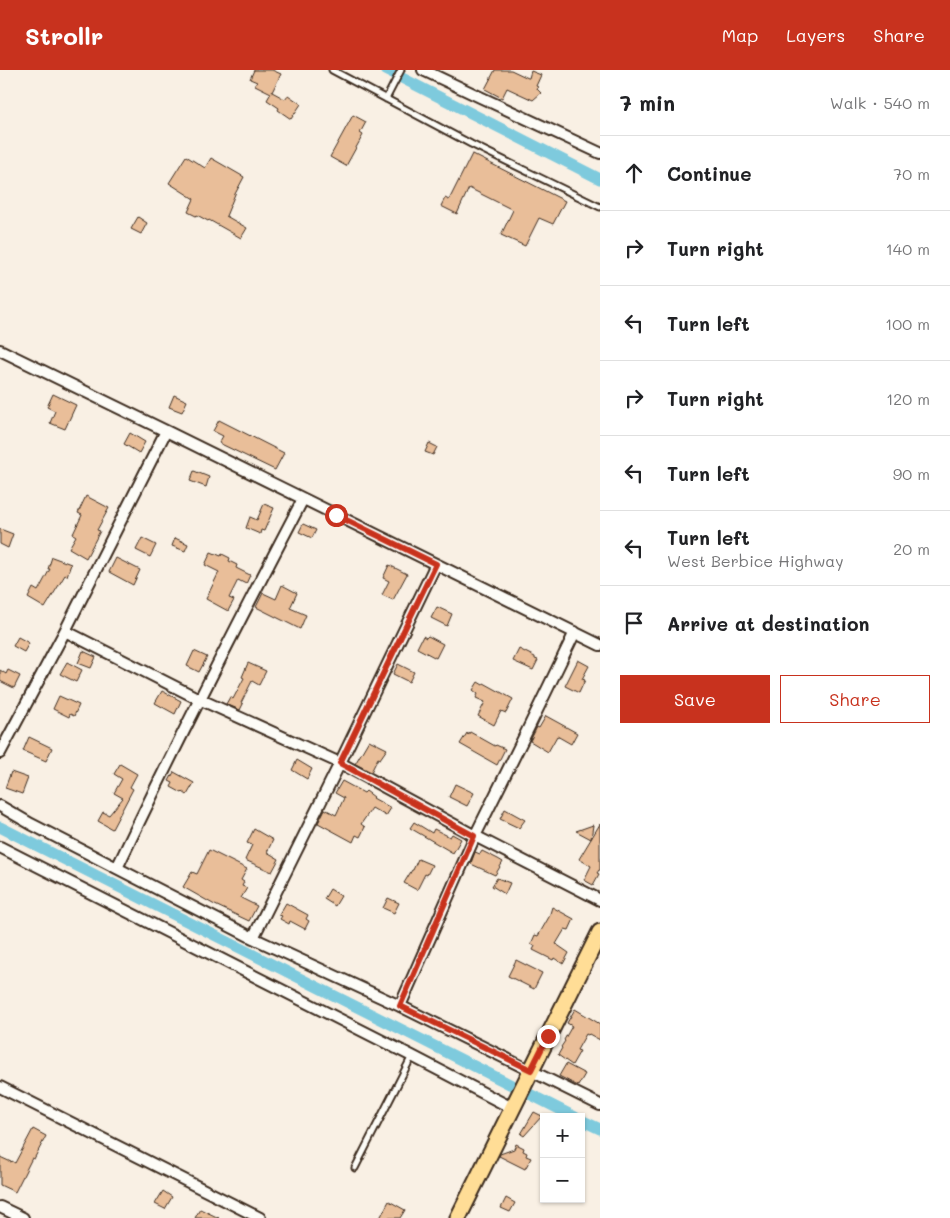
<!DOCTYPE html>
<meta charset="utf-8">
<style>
body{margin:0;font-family:Mali,sans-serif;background:#f6f6f6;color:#202124}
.controls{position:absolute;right:15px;bottom:15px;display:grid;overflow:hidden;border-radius:0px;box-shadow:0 1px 4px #0004}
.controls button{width:45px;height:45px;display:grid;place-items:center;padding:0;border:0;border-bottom:1px solid #e0e0e0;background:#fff;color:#202124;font:25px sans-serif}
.stop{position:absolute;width:15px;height:15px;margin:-11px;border:4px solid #c8321e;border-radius:50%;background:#fff}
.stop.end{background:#c8321e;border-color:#fff;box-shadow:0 1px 5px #0008}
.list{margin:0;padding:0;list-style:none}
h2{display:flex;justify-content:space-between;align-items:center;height:65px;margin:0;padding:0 20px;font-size:21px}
h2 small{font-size:16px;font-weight:400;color:#757577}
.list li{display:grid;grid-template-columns:32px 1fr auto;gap:15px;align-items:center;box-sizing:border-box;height:75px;padding:0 20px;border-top:1px solid #e0e0e0}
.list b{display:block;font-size:19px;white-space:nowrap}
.list p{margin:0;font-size:16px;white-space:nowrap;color:#757577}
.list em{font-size:16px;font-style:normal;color:#757577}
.actions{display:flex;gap:10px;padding:15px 20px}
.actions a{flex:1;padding:11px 0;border:1px solid #c8321e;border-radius:0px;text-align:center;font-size:18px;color:#c8321e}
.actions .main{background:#c8321e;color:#fff}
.icon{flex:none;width:28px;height:28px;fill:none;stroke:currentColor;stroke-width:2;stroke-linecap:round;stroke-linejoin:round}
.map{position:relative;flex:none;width:600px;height:1148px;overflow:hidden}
header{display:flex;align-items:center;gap:30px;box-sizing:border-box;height:70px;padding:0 25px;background:#c8321e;color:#fff}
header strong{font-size:24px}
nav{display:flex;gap:28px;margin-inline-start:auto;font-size:18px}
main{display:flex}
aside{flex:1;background:#fff}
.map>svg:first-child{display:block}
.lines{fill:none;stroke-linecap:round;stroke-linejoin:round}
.canal{stroke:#7ecadd;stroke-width:11}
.building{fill:#e9be99;stroke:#3b2a1e}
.lane-casing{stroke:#3b2a1e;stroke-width:9}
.street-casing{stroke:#3b2a1e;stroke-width:14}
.primary-casing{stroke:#3b2a1e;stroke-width:19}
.lane{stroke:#fdfcf7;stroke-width:5}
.street{stroke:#fdfcf7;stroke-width:10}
.primary{stroke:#ffdd96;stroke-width:15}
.route{stroke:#c8321e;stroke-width:6}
</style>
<header>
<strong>Strollr</strong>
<nav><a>Map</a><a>Layers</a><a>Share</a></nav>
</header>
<main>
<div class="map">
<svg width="600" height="1148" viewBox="0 0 600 1148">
<rect width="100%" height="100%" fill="#f9f0e4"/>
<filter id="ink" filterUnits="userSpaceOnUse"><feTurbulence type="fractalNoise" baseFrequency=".02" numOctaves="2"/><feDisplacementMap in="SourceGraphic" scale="10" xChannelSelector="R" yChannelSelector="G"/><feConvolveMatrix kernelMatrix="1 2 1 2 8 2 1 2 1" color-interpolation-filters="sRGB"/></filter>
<g filter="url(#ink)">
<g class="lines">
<path class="canal" d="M 386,0 L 396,5
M 400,7 L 600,109
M 0,757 L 575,1047
M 581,1050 L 600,1059"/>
</g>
<path class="building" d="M 254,0 L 272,0 L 281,4 L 272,22 L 285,29 L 288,25 L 301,34 L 291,49 L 278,40 L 279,38 L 267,30 L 271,23 L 255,15 L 257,12 L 250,9 Z
M 495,0 L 511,0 L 528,8 L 529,8 L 531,1 L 541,5 L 536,16 L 538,17 L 537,19 L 541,23 L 533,30 L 507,18 L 502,28 L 485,19 Z
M 353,45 L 366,52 L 360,63 L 363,65 L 346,96 L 330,87 Z
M 472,84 L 565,131 L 553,154 L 539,148 L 525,176 L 501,165 L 513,140 L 469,118 L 457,144 L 441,136 L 445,128 L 449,130 Z
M 186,86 L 205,98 L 211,88 L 244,107 L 235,124 L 226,146 L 247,158 L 241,168 L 209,150 L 208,151 L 197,145 L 196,146 L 188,142 L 194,129 L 169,113 Z
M 138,147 L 147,153 L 141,164 L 131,159 Z
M 53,324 L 76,335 L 65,359 L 50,353 L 55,341 L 47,337 Z
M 174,325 L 187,331 L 182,342 L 169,337 Z
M 219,350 L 284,383 L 275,400 L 219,373 L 223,366 L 213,361 Z
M 130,363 L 145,372 L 139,383 L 124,374 Z
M 429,373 L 437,377 L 433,385 L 425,382 Z
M 194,401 L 209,407 L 206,417 L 190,411 Z
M 86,426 L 109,438 L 97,460 L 100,461 L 86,488 L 69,478 L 76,466 L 73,464 L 82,445 L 78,443 Z
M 264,434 L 274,438 L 264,461 L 261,460 L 260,464 L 246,458 L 250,447 L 257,450 Z
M 303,454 L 316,460 L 312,468 L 299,462 Z
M 0,459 L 13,464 L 8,478 L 0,474 Z
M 142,468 L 156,475 L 150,487 L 136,480 Z
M 175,468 L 188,474 L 185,481 L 172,476 Z
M 211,482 L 221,486 L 222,484 L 230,488 L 229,491 L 237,495 L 236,498 L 250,505 L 246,514 L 238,510 L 229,528 L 234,530 L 228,541 L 206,529 L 219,502 L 205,495 Z
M 52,487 L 71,494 L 67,506 L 65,505 L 45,538 L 28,528 L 33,518 L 38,521 L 50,499 L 48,499 Z
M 116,488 L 140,500 L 133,515 L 109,502 Z
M 389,495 L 407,504 L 393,530 L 382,525 L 389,511 L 383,508 Z
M 282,515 L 297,523 L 290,538 L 306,545 L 300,559 L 256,537 L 263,523 L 276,529 Z
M 437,537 L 452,544 L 447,556 L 431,548 Z
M 423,566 L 426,568 L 428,566 L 443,574 L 436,588 L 417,578 Z
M 18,567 L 29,573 L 24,582 L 13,576 Z
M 519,579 L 535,587 L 535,589 L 538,590 L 533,600 L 513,591 Z
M 83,581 L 96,587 L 91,598 L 78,593 Z
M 194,581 L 207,587 L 199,602 L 187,596 Z
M 578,590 L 589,596 L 582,609 L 585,610 L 579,623 L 565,616 Z
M 67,592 L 82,600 L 76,612 L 60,604 Z
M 248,593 L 266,601 L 259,615 L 252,611 L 241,633 L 243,634 L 240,640 L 226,634 L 230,627 L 233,629 L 244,608 L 242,607 Z
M 398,594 L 414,602 L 409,612 L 393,604 Z
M 0,600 L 6,604 L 8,600 L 20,606 L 14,618 L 0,611 Z
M 478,612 L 483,615 L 484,613 L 513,629 L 506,643 L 501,641 L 494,655 L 478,646 L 485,632 L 476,628 L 478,624 L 473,620 Z
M 162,621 L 181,631 L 175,644 L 155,633 Z
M 59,626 L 79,635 L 74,646 L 70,644 L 69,647 L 53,639 Z
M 546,646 L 577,663 L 571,674 L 557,666 L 548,682 L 530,671 L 537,657 L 539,658 Z
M 470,662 L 495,676 L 496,675 L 505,679 L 497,695 L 460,674 L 467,663 L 468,665 Z
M 29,667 L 52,678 L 46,691 L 23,681 Z
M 369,670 L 387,679 L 380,689 L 378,688 L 371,702 L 355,694 Z
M 297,690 L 312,699 L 307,709 L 292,700 Z
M 120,694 L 137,704 L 130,717 L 133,719 L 112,759 L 98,751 L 103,742 L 109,745 L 123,728 L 114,723 L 122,709 L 114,704 Z
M 11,702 L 28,708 L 22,724 L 5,718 Z
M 174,702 L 194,713 L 187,725 L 183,722 L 182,723 L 171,717 L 173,713 L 169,711 Z
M 342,711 L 364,723 L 366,721 L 374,727 L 373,728 L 391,738 L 386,746 L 372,738 L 361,754 L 365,757 L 360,767 L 356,765 L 353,772 L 318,753 L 325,739 L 336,745 L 344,728 L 335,723 Z
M 455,714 L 474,723 L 467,736 L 449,727 Z
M 505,739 L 525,750 L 519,758 L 500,749 Z
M 414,752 L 432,763 L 434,759 L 450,767 L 452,764 L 461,769 L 453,783 L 410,758 Z
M 600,754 L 600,800 L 599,800 L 597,803 L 599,804 L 593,815 L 584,810 L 591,796 L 579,789 Z
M 593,755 L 591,769 L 576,761 Z
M 254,759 L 273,770 L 267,782 L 279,789 L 272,802 L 245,790 L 252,775 L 247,773 Z
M 209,780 L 247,799 L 241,810 L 244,812 L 242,816 L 247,818 L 241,828 L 257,836 L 249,851 L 213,834 L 183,817 L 192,802 L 197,804 Z
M 482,781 L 498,789 L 503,792 L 495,805 L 471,794 L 471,793 L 475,782 L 480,784 Z
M 418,789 L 432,795 L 427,805 L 425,804 L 417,820 L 404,813 L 412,800 L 413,800 Z
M 497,808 L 510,813 L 505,824 L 492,816 Z
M 330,819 L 341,826 L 335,836 L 324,829 Z
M 388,828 L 399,833 L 394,843 L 383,838 Z
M 286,833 L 308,845 L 306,849 L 309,851 L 305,859 L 290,851 L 289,854 L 280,849 L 282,846 L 279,845 Z
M 552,837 L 574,849 L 569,860 L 565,859 L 556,874 L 569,883 L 563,894 L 554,888 L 553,890 L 533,880 L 535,876 L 531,874 L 535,865 L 538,866 L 549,847 Z
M 516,890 L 542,903 L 534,919 L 508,906 Z
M 575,939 L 600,954 L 600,970 L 589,964 L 588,965 L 586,964 L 577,980 L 580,981 L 572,995 L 558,985 L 562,978 L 561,977 L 565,971 L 564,970 L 572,956 L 567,953 Z
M 566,994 L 585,1004 L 578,1016 L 559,1006 Z
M 534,1042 L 542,1046 L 524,1066 L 521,1064 Z
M 33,1059 L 46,1066 L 34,1089 L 32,1088 L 15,1122 L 0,1115 L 0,1087 L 11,1092 L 12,1091 L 15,1093 Z
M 516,1074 L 524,1078 L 523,1081 L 527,1083 L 526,1086 L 531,1088 L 525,1099 L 499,1086 L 500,1084 L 514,1079 Z
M 163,1121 L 172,1127 L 165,1139 L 155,1134 Z
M 506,1128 L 515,1133 L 510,1142 L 501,1138 Z
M 389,1131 L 405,1140 L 400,1148 L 380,1148 Z
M 200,1139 L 219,1148 L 195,1148 Z"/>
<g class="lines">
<g class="lane-casing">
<path id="lane" d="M 332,0 L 471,74 L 600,137
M 386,29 L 401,0
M 355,1098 L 412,986"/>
</g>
<g class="street-casing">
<path id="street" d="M 423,0 L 480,27 L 600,83
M 0,280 L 166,361 L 600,575
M 65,561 L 199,629 L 340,693 L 475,766 L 600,830
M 0,683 L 65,561 L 166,361
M 0,736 L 31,754 L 253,868 L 400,936 L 600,1035
M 0,777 L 412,986 L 512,1038
M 117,798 C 176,674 239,551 303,429
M 253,868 L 340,693 L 436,494
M 400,936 L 475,766 L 528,659 L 575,562
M 0,1017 L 260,1148
M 0,1137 L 23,1148"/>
</g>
<g class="primary-casing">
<path id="primary" d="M 458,1148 L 600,862"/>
</g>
<use href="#lane" class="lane"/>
<use href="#street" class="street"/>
<use href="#primary" class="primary"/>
</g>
</g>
<g class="lines" filter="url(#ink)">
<path class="route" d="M 336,445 L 436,494 L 340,693 L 474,766 L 400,936 L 531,1000 L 548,966"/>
</g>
</svg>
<div class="controls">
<button>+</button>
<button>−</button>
</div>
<div class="stop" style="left:336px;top:445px"></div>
<div class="stop end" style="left:548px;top:966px"></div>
</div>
<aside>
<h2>7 min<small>Walk · 540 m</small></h2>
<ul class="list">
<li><svg class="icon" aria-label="ahead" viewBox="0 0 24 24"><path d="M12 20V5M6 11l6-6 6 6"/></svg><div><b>Continue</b></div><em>70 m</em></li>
<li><svg class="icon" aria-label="right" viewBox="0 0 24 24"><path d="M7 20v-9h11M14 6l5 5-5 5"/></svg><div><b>Turn right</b></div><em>140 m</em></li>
<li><svg class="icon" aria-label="left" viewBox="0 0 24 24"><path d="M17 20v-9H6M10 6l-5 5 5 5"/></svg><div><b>Turn left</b></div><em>100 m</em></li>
<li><svg class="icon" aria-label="right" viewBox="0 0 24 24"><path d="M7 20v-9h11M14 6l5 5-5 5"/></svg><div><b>Turn right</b></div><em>120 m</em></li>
<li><svg class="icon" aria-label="left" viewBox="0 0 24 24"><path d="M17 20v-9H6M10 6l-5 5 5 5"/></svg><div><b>Turn left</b></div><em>90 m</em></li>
<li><svg class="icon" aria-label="left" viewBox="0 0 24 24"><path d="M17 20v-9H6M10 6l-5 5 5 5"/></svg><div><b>Turn left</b><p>West Berbice Highway</p></div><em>20 m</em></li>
<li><svg class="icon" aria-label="arrive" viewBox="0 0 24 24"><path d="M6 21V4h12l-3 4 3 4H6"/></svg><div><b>Arrive at destination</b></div></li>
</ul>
<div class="actions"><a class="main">Save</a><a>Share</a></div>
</aside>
</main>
